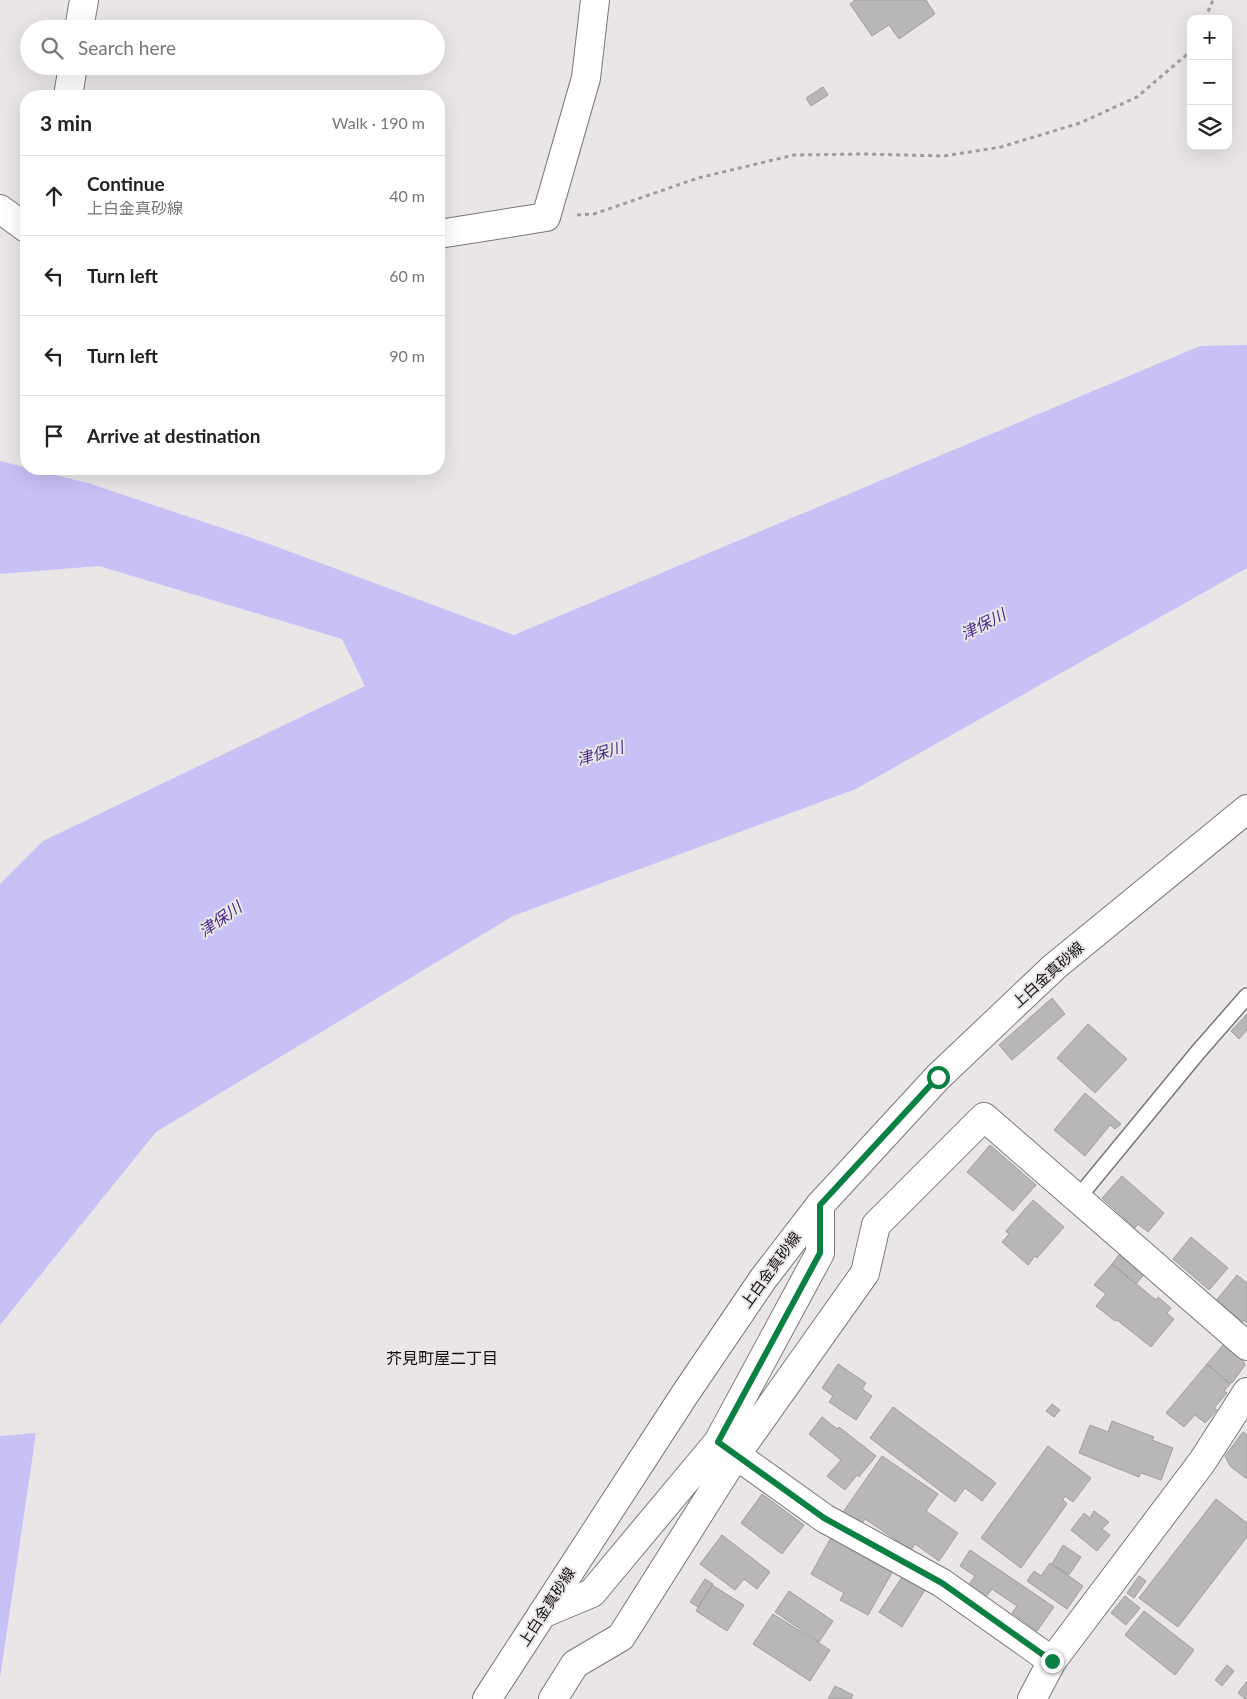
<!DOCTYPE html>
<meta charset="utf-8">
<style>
body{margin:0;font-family:Lato,"Noto Sans JP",sans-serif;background:#f2f2f2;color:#222}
.controls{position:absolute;right:15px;top:15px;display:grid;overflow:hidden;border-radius:10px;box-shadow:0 5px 20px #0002}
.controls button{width:45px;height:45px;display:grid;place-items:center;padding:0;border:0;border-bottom:1px solid #e0e0e0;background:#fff;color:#222;font:25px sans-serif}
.stop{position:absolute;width:15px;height:15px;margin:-11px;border:4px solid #0b8043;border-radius:50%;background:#fff}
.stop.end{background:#0b8043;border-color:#fff;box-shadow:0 1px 5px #0008}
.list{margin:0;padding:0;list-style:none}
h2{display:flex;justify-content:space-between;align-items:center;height:65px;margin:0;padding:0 20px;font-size:21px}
h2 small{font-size:16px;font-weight:400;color:#767676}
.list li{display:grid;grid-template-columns:32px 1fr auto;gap:15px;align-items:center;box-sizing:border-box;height:80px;padding:0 20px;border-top:1px solid #e0e0e0}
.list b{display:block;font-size:19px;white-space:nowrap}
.list p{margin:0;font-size:16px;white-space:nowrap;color:#767676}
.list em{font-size:16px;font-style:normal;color:#767676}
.icon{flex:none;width:28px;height:28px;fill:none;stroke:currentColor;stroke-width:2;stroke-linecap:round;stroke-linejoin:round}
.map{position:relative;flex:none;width:1247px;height:1699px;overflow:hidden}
.search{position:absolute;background:#fff;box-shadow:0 5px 20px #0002;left:20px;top:20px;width:425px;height:55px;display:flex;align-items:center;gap:12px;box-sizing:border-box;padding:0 18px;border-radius:28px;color:#767676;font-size:19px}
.panel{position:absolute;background:#fff;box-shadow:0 5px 20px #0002;left:20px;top:90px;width:425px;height:385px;border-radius:20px}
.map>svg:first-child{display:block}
.water{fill:#c8c1f6}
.building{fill:#b8b6b9;stroke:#a09ea0}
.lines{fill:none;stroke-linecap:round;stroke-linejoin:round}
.service-casing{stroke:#7a7779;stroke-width:18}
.minor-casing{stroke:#7a7779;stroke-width:30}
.secondary-casing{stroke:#7a7779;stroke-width:30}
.path{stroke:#9e9c9d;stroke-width:3;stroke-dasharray:4 4;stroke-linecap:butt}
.service{stroke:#fff;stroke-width:15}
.minor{stroke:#fff;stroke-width:28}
.secondary{stroke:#fff;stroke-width:28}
.route{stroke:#0b8043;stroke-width:6}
.labels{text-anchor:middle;stroke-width:4;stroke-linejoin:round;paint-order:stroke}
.street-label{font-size:15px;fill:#111011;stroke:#eae6e8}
.water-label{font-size:16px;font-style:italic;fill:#4a2e90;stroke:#eae6e8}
.neighbourhood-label{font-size:16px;fill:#111011;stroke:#eae6e8}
</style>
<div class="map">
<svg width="1247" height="1699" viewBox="0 0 1247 1699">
<rect width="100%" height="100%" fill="#eae6e8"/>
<path class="water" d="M 1247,345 L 1247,568 L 856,789 L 513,916 L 156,1132 L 0,1325 L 0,884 L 43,841 L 365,686 L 342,639 L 99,566 L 0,574 L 0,461 L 91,484 L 272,545 L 514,635 L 1200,346 Z
M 36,1433 L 0,1678 L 0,1436 Z"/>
<path class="building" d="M 855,0 L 926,0 L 935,14 L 899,39 L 889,25 L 872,36 L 850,4 Z
M 823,87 L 828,95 L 811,106 L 806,98 Z
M 1052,998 L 1065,1014 L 1012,1060 L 999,1045 Z
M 1247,1014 L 1247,1030 L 1239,1039 L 1231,1031 Z
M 1088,1024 L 1127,1059 L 1095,1093 L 1057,1058 Z
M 1085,1093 L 1121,1124 L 1115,1129 L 1110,1125 L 1085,1156 L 1054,1130 Z
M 990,1145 L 1036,1185 L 1013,1211 L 967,1172 Z
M 1122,1176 L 1164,1213 L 1148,1232 L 1138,1224 L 1135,1228 L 1102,1198 Z
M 1033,1200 L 1064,1227 L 1037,1258 L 1035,1256 L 1028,1265 L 1002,1242 L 1009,1234 L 1006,1231 Z
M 1191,1237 L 1228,1268 L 1209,1290 L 1173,1259 Z
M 1122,1251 L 1147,1271 L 1136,1284 L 1112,1264 Z
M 1112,1264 L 1156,1300 L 1158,1297 L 1171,1308 L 1167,1313 L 1174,1319 L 1151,1347 L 1117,1320 L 1115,1321 L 1096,1306 L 1106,1294 L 1094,1285 Z
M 1237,1275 L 1247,1283 L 1247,1323 L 1244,1320 L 1242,1323 L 1215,1302 Z
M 1224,1344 L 1242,1359 L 1245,1365 L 1232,1383 L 1231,1382 L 1230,1384 L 1207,1364 Z
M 838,1364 L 866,1383 L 862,1389 L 872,1396 L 856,1420 L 829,1402 L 833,1396 L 822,1388 Z
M 1207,1364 L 1230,1384 L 1224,1391 L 1227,1393 L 1214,1408 L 1217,1410 L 1205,1423 L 1195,1415 L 1184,1427 L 1166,1413 Z
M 1052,1404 L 1060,1410 L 1054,1417 L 1046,1411 Z
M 893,1407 L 996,1483 L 982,1501 L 965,1488 L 955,1502 L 870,1438 Z
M 822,1417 L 837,1429 L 839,1427 L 876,1456 L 859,1477 L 857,1475 L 845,1490 L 827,1476 L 841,1460 L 809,1434 Z
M 1112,1421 L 1154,1437 L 1152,1440 L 1173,1448 L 1161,1480 L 1141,1473 L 1139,1477 L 1079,1453 L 1090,1425 L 1108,1432 Z
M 1243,1432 L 1247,1435 L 1247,1479 L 1230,1466 L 1225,1456 Z
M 1048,1446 L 1091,1478 L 1073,1502 L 1065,1496 L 1063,1500 L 1067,1504 L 1021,1568 L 981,1538 Z
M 882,1456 L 938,1494 L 926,1511 L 958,1533 L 939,1561 L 915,1544 L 911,1550 L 865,1519 L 859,1528 L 841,1515 Z
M 762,1494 L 804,1525 L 782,1554 L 741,1523 Z
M 1216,1499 L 1247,1523 L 1247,1537 L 1178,1627 L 1139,1598 Z
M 1094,1511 L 1109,1522 L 1102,1529 L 1110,1535 L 1097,1551 L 1071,1530 L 1084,1513 L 1090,1518 Z
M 833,1534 L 894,1569 L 868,1615 L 840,1600 L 844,1593 L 811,1574 Z
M 722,1535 L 770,1572 L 757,1589 L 744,1579 L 735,1590 L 700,1564 Z
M 1063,1545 L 1081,1557 L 1069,1575 L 1052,1564 Z
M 970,1550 L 1054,1607 L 1037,1631 L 1012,1613 L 1017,1606 L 992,1589 L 986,1597 L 968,1586 L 975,1576 L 960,1566 Z
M 1050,1563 L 1083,1586 L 1067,1609 L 1027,1581 L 1034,1571 L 1041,1576 Z
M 906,1571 L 928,1585 L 902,1627 L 879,1612 Z
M 1139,1576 L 1146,1581 L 1134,1598 L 1127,1593 Z
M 705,1579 L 713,1584 L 698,1607 L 690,1602 Z
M 712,1585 L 744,1605 L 727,1631 L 696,1611 Z
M 789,1591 L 833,1621 L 819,1642 L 775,1612 Z
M 1125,1596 L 1140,1608 L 1126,1625 L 1111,1613 Z
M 1144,1611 L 1194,1650 L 1175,1675 L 1125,1635 Z
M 773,1614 L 830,1650 L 810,1681 L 753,1644 Z
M 1227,1665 L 1234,1671 L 1222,1686 L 1215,1680 Z
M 1247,1681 L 1247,1698 L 1245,1699 L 1238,1693 Z
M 835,1686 L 853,1695 L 851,1699 L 828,1699 Z"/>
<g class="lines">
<g class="service-casing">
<path id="service" d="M 1077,1199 L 1198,1052 L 1247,996"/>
</g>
<g class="minor-casing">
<path id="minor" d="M 79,29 L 84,0
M 68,96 L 73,66
M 0,209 L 26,228
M 439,234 L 546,217 L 586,78 L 595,0
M 718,1442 L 820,1253 L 820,1205
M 542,1614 L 592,1593 L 718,1442 L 824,1518 L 942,1583 L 1052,1661
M 553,1699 L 575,1664 L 621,1637 L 736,1455 L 865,1273 L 876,1225 L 984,1117 L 1247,1346
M 1032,1699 L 1052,1661 L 1202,1462 L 1247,1392"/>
</g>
<g class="secondary-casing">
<path id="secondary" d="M 487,1699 L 685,1394 L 763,1279 L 820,1205 L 938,1077 L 1054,967 L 1247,809"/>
</g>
<path class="path" d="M 1205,19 L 1213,0
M 577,215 L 594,214 L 698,178 L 794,155 L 865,154 L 944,156 L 1001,147 L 1080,123 L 1137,97 L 1191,51"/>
<use href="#service" class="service"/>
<use href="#minor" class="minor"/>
<use href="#secondary" class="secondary"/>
</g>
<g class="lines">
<path class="route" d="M 938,1077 L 820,1205 L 820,1253 L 718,1442 L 824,1518 L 942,1583 L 1052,1661"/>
</g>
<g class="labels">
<g class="street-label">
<text transform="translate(1048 975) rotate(-42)" y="5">上白金真砂線</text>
<text transform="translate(771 1270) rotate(-54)" y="5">上白金真砂線</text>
<text transform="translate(547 1607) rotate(-57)" y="5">上白金真砂線</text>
</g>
<g class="water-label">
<text transform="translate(983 624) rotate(-27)" y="6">津保川</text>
<text transform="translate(600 753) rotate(-16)" y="6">津保川</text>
<text transform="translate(220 919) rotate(-35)" y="6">津保川</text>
</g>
<g class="neighbourhood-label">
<text x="442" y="1364">芥見町屋二丁目</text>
</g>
</g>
</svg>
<div class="controls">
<button>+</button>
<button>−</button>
<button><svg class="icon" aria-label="layers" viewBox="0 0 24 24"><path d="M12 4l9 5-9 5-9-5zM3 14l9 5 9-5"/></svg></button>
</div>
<div class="stop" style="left:938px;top:1077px"></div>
<div class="stop end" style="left:1052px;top:1661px"></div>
<div class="search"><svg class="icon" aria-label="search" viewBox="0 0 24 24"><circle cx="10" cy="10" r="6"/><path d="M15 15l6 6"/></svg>Search here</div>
<section class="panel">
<h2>3 min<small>Walk · 190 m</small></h2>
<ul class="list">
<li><svg class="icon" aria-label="ahead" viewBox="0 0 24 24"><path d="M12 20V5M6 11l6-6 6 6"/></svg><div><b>Continue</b><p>上白金真砂線</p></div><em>40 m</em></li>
<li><svg class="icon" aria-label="left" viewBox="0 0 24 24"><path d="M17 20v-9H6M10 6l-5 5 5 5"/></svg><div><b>Turn left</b></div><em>60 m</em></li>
<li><svg class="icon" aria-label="left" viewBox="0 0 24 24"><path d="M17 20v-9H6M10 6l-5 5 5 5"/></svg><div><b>Turn left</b></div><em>90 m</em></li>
<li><svg class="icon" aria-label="arrive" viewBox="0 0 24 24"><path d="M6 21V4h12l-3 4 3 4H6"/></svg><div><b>Arrive at destination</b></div></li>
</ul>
</section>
</div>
